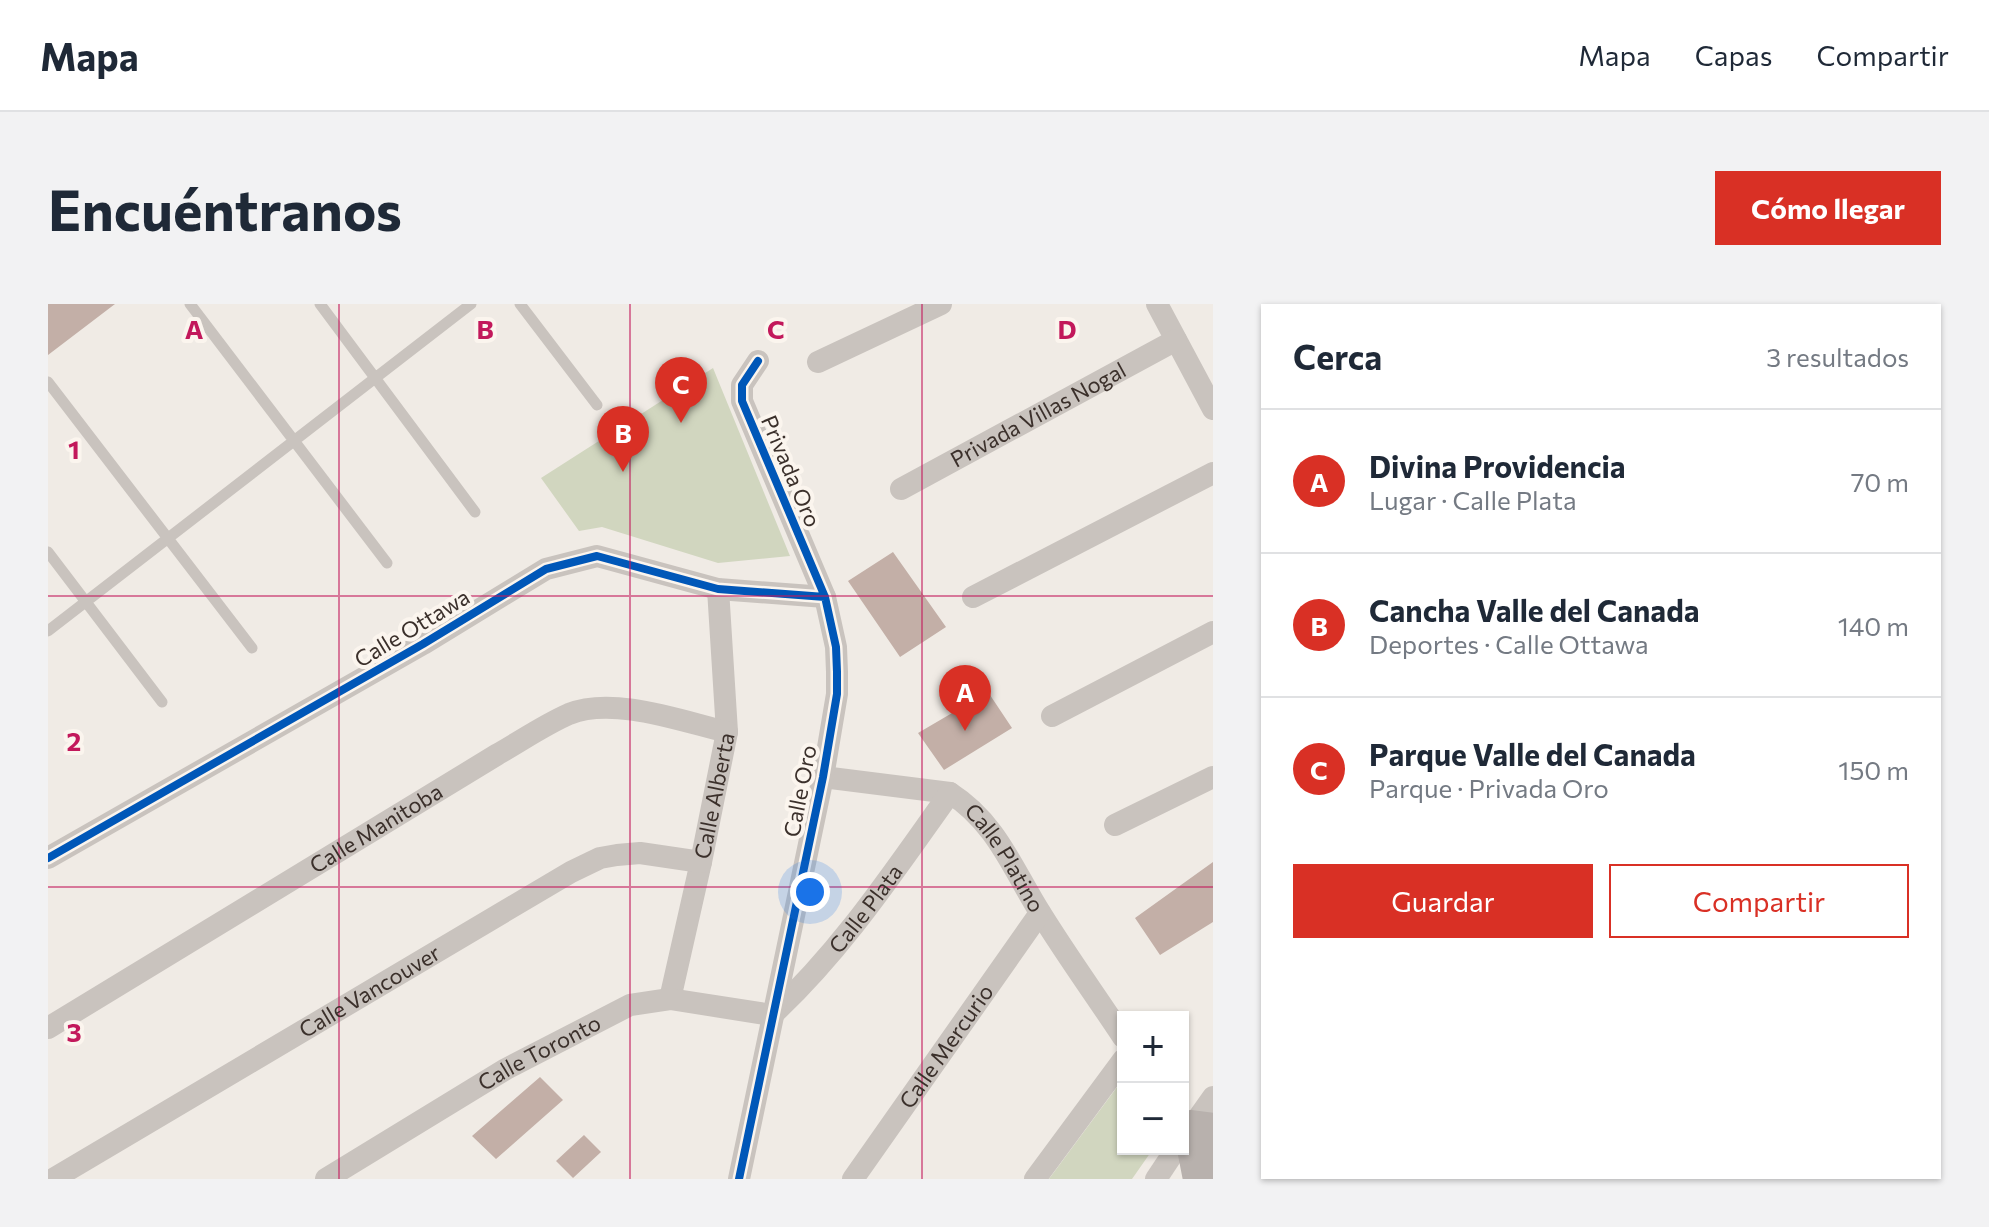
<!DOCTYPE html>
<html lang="es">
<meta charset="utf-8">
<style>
body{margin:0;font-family:Commissioner,sans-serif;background:#f2f2f3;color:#1f2937}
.controls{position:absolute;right:24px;bottom:24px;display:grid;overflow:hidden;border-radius:0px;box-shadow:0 2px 6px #0004}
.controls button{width:72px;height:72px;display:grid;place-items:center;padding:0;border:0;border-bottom:2px solid #e0e1e3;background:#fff;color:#1f2937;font:40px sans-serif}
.you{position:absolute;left:762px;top:588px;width:28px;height:28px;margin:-20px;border:6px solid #fff;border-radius:50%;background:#1a73e8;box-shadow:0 0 0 12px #1a73e833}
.badge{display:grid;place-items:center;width:52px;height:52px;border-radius:50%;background:#d93025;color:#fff;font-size:26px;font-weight:700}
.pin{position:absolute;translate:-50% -66px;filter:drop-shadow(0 2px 4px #0008)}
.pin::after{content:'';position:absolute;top:42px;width:28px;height:24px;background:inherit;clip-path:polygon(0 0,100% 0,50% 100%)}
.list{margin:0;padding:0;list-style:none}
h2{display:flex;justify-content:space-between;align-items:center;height:104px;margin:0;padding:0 32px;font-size:34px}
h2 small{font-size:26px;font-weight:400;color:#747a83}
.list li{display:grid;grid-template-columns:52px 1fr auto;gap:24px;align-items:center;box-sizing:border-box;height:144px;padding:0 32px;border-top:2px solid #e0e1e3}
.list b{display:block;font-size:30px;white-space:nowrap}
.list p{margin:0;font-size:26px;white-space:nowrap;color:#747a83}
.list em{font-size:26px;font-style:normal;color:#747a83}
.actions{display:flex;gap:16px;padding:24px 32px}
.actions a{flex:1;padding:18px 0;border:2px solid #d93025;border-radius:0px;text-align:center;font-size:28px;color:#d93025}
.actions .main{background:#d93025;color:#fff}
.map{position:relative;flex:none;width:1165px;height:875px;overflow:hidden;border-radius:0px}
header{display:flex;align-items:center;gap:48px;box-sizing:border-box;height:112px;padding:0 40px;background:#fff;border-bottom:2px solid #e0e1e3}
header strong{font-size:38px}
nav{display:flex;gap:44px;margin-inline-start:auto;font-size:28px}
.intro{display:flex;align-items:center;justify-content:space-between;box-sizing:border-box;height:192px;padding:0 48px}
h1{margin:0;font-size:56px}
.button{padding:20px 36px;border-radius:0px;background:#d93025;color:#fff;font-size:28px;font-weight:700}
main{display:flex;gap:48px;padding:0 48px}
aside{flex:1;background:#fff;border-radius:0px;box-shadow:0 2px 6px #0004}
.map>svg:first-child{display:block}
.green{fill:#d1d6bf}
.building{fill:#c3afa7}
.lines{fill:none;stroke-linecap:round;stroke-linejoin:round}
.service{stroke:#c9c3be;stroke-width:11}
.minor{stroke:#c9c3be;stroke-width:22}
.primary{stroke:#b8b1ad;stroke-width:36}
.cycleway-casing{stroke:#fbf5ee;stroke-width:13}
.cycleway{stroke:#0057b8;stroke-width:8}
.grid{fill:none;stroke:#c2185b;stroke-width:2;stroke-opacity:0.55}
.labels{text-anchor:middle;stroke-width:8;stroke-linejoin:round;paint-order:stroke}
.street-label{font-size:22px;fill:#3b302b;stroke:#fbf5ee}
.grid-label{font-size:26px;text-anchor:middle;font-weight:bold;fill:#c2185b;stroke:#fbf5ee;stroke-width:8;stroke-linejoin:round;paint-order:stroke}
</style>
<header>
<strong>Mapa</strong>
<nav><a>Mapa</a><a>Capas</a><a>Compartir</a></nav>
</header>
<div class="intro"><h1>Encuéntranos</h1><a class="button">Cómo llegar</a></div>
<main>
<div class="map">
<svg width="1165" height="875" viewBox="0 0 1165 875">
<rect width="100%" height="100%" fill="#f0ebe5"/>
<path class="green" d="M 665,64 L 742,252 L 670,259 L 554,223 L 531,227 L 493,174 Z
M 1075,775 L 1075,845 L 1105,845 L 1084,875 L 1001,875 Z"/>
<path class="building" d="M 0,0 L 67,0 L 0,51 Z
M 845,248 L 898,323 L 852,353 L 800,277 Z
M 940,388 L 964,424 L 896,466 L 870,429 Z
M 1165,558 L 1165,618 L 1112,651 L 1087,614 Z
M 492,773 L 515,796 L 448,855 L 424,832 Z
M 536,831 L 553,848 L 525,874 L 508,857 Z"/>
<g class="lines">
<path class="service" d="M 142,0 L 339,259
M 272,0 L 427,208
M 472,0 L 549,101
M 0,78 L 204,344
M 0,248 L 114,398
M 0,327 L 423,0"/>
<g class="minor">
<path d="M 1109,0 L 1165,105"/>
<path d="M 770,58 L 893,0"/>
<path id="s1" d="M 853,185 L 1128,36"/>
<path d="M 925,293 L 1165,169"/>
<path d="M 1004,412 L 1165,328"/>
<path id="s2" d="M 775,473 L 902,489 C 949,519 965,566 993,610 C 1019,652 1048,692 1075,733"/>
<path d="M 1067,521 L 1165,473"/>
<path d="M 0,554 L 375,340 L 498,265 L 549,252 L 670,285 L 777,293"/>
<path id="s3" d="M 622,695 L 653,558 L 679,428 L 670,285"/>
<path id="s4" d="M 0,724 L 450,450 C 473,437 496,421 521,410 C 565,392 633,417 679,428"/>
<path d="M 1138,831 L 1165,793"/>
<path id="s5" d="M 5,875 L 523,568 L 552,554 L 569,551 L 592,549 L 653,558"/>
<path id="s6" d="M 278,875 L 458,765 L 582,701 L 622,695 L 724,711 C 795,645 846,567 902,489"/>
<path d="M 691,875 L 775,473 L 789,390 L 789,368 L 788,343 L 777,293 L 694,97 L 694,81 L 710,57"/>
<path id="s7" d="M 805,875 L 992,609"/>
<path d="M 987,875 L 1075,756"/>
<path d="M 1108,875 L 1128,845"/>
</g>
<path class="primary" d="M 1153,875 L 1143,824 L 1165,827"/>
<g class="cycleway-casing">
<path id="cycleway" d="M 0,554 L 375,340 L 498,265 L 549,252 L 670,285 L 777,293
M 691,875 L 775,473 L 789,390 L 789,368 L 788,343 L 777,293 L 694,97 L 694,81 L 710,57"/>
</g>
<use href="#cycleway" class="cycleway"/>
</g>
<path class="grid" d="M 291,0 L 291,875M 582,0 L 582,875M 874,0 L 874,875M 0,292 L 1165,292M 0,583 L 1165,583"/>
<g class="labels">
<g class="street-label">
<text dy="8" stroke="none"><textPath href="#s1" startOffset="156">Privada Villas Nogal</textPath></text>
<text transform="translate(743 167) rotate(67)" y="8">Privada Oro</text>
<text transform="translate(364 324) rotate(-31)" y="8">Calle Ottawa</text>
<text transform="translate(752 487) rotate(-79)" y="8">Calle Oro</text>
<text dy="8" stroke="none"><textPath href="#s3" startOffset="208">Calle Alberta</textPath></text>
<text dy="8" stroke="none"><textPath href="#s4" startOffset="384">Calle Manitoba</textPath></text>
<text dy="8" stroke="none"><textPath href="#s2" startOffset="214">Calle Platino</textPath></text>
<text dy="8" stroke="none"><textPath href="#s6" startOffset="636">Calle Plata</textPath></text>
<text dy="8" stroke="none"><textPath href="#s5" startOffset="368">Calle Vancouver</textPath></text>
<text dy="8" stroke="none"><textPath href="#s7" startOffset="162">Calle Mercurio</textPath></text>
<text dy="8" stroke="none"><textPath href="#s6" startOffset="248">Calle Toronto</textPath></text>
</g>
</g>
<g class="grid-label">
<text x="146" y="35">A</text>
<text x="437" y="35">B</text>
<text x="728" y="35">C</text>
<text x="1019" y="35">D</text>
<text x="26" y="155">1</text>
<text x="26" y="447">2</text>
<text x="26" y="738">3</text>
</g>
</svg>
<div class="controls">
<button>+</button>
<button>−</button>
</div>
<div class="you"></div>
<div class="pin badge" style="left:917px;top:427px">A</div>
<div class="pin badge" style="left:575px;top:168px">B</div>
<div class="pin badge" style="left:633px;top:119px">C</div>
</div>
<aside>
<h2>Cerca<small>3 resultados</small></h2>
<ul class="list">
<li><span class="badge">A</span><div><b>Divina Providencia</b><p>Lugar · Calle Plata</p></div><em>70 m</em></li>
<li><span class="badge">B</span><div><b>Cancha Valle del Canada</b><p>Deportes · Calle Ottawa</p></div><em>140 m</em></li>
<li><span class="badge">C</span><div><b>Parque Valle del Canada</b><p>Parque · Privada Oro</p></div><em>150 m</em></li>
</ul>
<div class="actions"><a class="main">Guardar</a><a>Compartir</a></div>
</aside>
</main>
